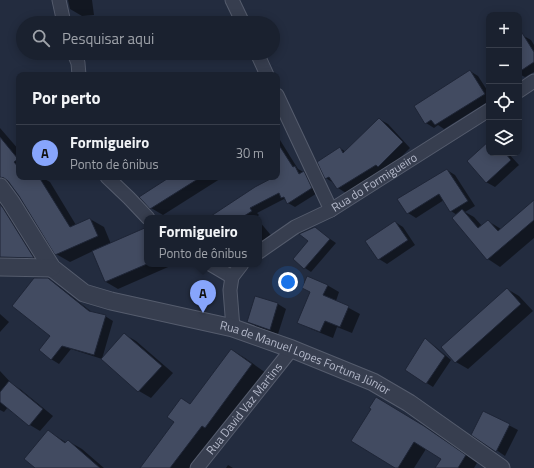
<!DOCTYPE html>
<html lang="pt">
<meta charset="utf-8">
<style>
body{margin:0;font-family:"Titillium Web",sans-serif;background:#272e3b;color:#f1f3f6}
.controls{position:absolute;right:12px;top:12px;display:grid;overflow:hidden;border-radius:8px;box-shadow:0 2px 10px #0003}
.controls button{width:36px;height:36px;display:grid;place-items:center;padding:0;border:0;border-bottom:1px solid #383e4b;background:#1a212f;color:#f1f3f6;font:20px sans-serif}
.you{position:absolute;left:288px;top:282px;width:14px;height:14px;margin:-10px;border:3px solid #fff;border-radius:50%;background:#1a73e8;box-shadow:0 0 0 6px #1a73e833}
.badge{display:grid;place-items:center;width:26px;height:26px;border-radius:50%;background:#87a5fc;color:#111;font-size:13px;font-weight:700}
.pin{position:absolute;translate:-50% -33px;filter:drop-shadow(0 1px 2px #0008)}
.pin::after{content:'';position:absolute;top:21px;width:14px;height:12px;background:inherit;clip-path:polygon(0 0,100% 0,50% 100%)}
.popup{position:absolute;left:144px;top:215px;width:118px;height:52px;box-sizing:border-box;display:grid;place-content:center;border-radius:8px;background:#1a212f;filter:drop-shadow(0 1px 3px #0005);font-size:13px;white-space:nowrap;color:#9fa3aa}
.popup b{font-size:15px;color:#f1f3f6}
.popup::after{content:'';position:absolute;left:50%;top:100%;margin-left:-8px;border:8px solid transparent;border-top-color:#1a212f}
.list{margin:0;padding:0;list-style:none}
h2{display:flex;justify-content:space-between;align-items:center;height:52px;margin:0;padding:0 16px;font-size:17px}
h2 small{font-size:13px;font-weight:400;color:#9fa3aa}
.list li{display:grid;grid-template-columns:26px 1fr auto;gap:12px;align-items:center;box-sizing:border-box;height:56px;padding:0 16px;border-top:1px solid #383e4b}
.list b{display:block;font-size:15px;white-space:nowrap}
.list p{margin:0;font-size:13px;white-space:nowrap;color:#9fa3aa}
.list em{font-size:13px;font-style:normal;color:#9fa3aa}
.icon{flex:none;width:22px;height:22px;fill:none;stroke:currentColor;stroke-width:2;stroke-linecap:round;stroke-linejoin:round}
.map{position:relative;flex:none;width:534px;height:468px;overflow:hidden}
.search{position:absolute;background:#1a212f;box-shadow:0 2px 10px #0003;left:16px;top:16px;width:264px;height:44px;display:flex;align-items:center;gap:10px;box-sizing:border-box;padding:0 14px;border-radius:22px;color:#9fa3aa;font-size:15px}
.panel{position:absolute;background:#1a212f;box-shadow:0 2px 10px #0003;left:16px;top:72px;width:264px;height:108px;border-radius:8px}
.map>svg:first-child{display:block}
.shadow{fill:#0007}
.building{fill:#424b61;stroke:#1e2536}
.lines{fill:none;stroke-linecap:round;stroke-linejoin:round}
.minor-casing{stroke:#555c6d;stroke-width:15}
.tertiary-casing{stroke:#555c6d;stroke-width:19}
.minor{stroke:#373e4f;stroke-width:13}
.tertiary{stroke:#373e4f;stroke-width:17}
.labels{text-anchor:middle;stroke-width:3.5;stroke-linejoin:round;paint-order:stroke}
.street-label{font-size:12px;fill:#b4b9ca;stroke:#1c2334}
</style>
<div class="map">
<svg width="534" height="468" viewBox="0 0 534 468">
<rect width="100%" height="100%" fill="#232c3f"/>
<path class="shadow" d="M 68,0 L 92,0 L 94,15 L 82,16 L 70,9 Z
M 522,35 L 531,40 L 534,45 L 534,72 L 525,77 L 519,74 L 519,37 Z
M 470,71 L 478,76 L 489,93 L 489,101 L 444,129 L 438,125 L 434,128 L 426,123 Z
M 379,119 L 388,124 L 410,148 L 387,171 L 346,193 L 338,188 L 335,184 L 326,178 L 340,148 L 346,152 Z
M 0,128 L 19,150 L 19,177 L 41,177 L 50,182 L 76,225 L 90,219 L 104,227 L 111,244 L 147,228 L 147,264 L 175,264 L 118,289 L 106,282 L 93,251 L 70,262 L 56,254 L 12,185 L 7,187 L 46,265 L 0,271 Z
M 277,139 L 280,140 L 298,169 L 311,176 L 319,192 L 295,207 L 288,203 L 284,199 L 257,213 L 259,215 L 256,218 L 210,218 L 268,181 L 266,177 L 277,177 Z
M 489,142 L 489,153 L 508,153 L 519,165 L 495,187 L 486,182 Z
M 447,170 L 455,175 L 475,206 L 465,212 L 474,217 L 482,226 L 488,221 L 501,229 L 534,202 L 534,238 L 500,267 L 488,259 L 457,215 L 451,211 L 444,200 L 416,218 L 408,213 Z
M 172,177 L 223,177 L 163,215 L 151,208 Z
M 259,221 L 275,240 L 259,253 Z
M 395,222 L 403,227 L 415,245 L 387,264 L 379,259 Z
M 314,228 L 336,243 L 311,272 L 305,268 L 309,241 Z
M 48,279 L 56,284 L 93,313 L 105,316 L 113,321 L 102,359 L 71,349 L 59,364 L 51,359 L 52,336 Z
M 327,285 L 339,292 L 336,301 L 360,314 L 352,333 L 337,327 L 333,338 L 311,329 L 299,322 Z
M 507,289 L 519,296 L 533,311 L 468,369 L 456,362 Z
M 278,304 L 286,309 L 278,334 L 256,327 L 248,322 Z
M 0,314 L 9,322 L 0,332 Z
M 124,334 L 136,341 L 173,373 L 151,398 L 139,391 L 102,359 Z
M 425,339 L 431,343 L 451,360 L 433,387 L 406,370 Z
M 232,350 L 245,358 L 266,373 L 219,436 L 216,434 L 190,468 L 141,468 L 191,405 Z
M 0,371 L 13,385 L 20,389 L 53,416 L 40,431 L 30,425 L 8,407 L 4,412 L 0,410 Z
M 388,405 L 437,434 L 477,463 L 474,468 L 436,468 L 442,458 L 426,449 L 414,468 L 397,468 Z
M 484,412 L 518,430 L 505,456 L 473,434 Z
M 48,431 L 67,443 L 68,441 L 82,449 L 104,468 L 36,468 Z
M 228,465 L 233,468 L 226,468 Z"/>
<path class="building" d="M 519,28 L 534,52 L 534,62 L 519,72 Z
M 470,70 L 485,94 L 435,125 L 431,120 L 425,124 L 414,106 Z
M 379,118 L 403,142 L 378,167 L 376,165 L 337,189 L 329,177 L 325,179 L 317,162 L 340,147 L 343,153 Z
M 0,137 L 18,159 L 14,162 L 19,168 L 19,177 L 39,177 L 70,227 L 90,218 L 98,236 L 55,255 L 19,196 L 8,181 L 4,178 L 0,177 Z
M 489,141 L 489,153 L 505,153 L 511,160 L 486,183 L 467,161 Z
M 277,142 L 293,167 L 295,166 L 299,174 L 304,171 L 312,188 L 287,204 L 284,197 L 281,198 L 279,193 L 250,208 L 252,211 L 241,218 L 208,218 L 255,187 L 274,177 L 277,177 Z
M 447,169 L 468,201 L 450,212 L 439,194 L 407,214 L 397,199 Z
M 170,177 L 201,177 L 150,209 L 139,197 Z
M 534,200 L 534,220 L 487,260 L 452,218 L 462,209 L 478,228 L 488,220 L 498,231 Z
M 0,204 L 3,208 L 34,258 L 0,257 Z
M 395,221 L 408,240 L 378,260 L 365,241 Z
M 147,227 L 147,264 L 105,282 L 92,251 Z
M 315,227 L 330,239 L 304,269 L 293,259 L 308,241 L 299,234 Z
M 307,276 L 328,285 L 323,295 L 349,306 L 340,327 L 325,321 L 320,332 L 297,323 L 310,292 L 302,288 Z
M 34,278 L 48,278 L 89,311 L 106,315 L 94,355 L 62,346 L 51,360 L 39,350 L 50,336 L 12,306 Z
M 507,288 L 521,304 L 455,363 L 441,347 Z
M 255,296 L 278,303 L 270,330 L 247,322 Z
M 124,333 L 162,366 L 138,392 L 101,359 Z
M 425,338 L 445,356 L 426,384 L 405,370 Z
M 231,349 L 252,364 L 205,428 L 202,426 L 170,468 L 140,468 L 174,422 L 167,417 L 181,398 L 190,404 Z
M 9,381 L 43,409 L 29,426 L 0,402 L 0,392 Z
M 376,397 L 424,426 L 466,455 L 458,468 L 435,468 L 441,459 L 414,442 L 398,468 L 395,468 L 351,441 L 371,409 L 369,408 Z
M 483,411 L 510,424 L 496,452 L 471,435 Z
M 48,430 L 65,443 L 68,440 L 100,468 L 35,468 L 24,459 Z"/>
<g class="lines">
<g class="minor-casing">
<g id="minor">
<path d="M 59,0 L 64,23"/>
<path d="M 232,0 L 243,23"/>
<path d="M 74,53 L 78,63 L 79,75"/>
<path d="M 257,53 L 267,75"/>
<path d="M 519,91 L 534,81"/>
<path d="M 277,95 L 331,210"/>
<path d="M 107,177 L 129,198 L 148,218"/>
<path id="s1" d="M 259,252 L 295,227 L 331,210 L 489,110"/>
<path d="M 210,264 L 232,277"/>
<path d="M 233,328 L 230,290 L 232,277 L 242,264"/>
<path id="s2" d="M 197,468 L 292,349"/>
</g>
</g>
<g class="tertiary-casing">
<g id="tertiary">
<path id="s3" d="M 0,187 L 11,202 L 52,268 L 84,293 L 111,301 L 233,328 L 292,349 L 373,382 L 409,403 L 501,468"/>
<path d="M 0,267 L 52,268"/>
</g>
</g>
<use href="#minor" class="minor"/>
<use href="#tertiary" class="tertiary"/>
</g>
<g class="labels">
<g class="street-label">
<text dy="4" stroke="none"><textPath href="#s1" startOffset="135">Rua do Formigueiro</textPath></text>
<text dy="4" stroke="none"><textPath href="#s3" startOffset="368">Rua de Manuel Lopes Fortuna Júnior</textPath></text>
<text dy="4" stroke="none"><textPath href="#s2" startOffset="76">Rua David Vaz Martins</textPath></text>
</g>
</g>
</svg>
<div class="controls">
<button>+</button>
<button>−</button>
<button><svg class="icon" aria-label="locate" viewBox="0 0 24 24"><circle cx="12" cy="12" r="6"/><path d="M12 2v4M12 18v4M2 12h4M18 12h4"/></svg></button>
<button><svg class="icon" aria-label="layers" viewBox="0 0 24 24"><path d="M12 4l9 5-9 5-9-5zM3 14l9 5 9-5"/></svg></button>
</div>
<div class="you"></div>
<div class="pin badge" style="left:203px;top:313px">A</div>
<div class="popup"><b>Formigueiro</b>Ponto de ônibus</div>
<div class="search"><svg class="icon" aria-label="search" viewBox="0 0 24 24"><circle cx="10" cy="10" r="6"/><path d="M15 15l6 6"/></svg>Pesquisar aqui</div>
<section class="panel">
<h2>Por perto<small></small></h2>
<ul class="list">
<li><span class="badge">A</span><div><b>Formigueiro</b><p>Ponto de ônibus</p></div><em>30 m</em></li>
</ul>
</section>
</div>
